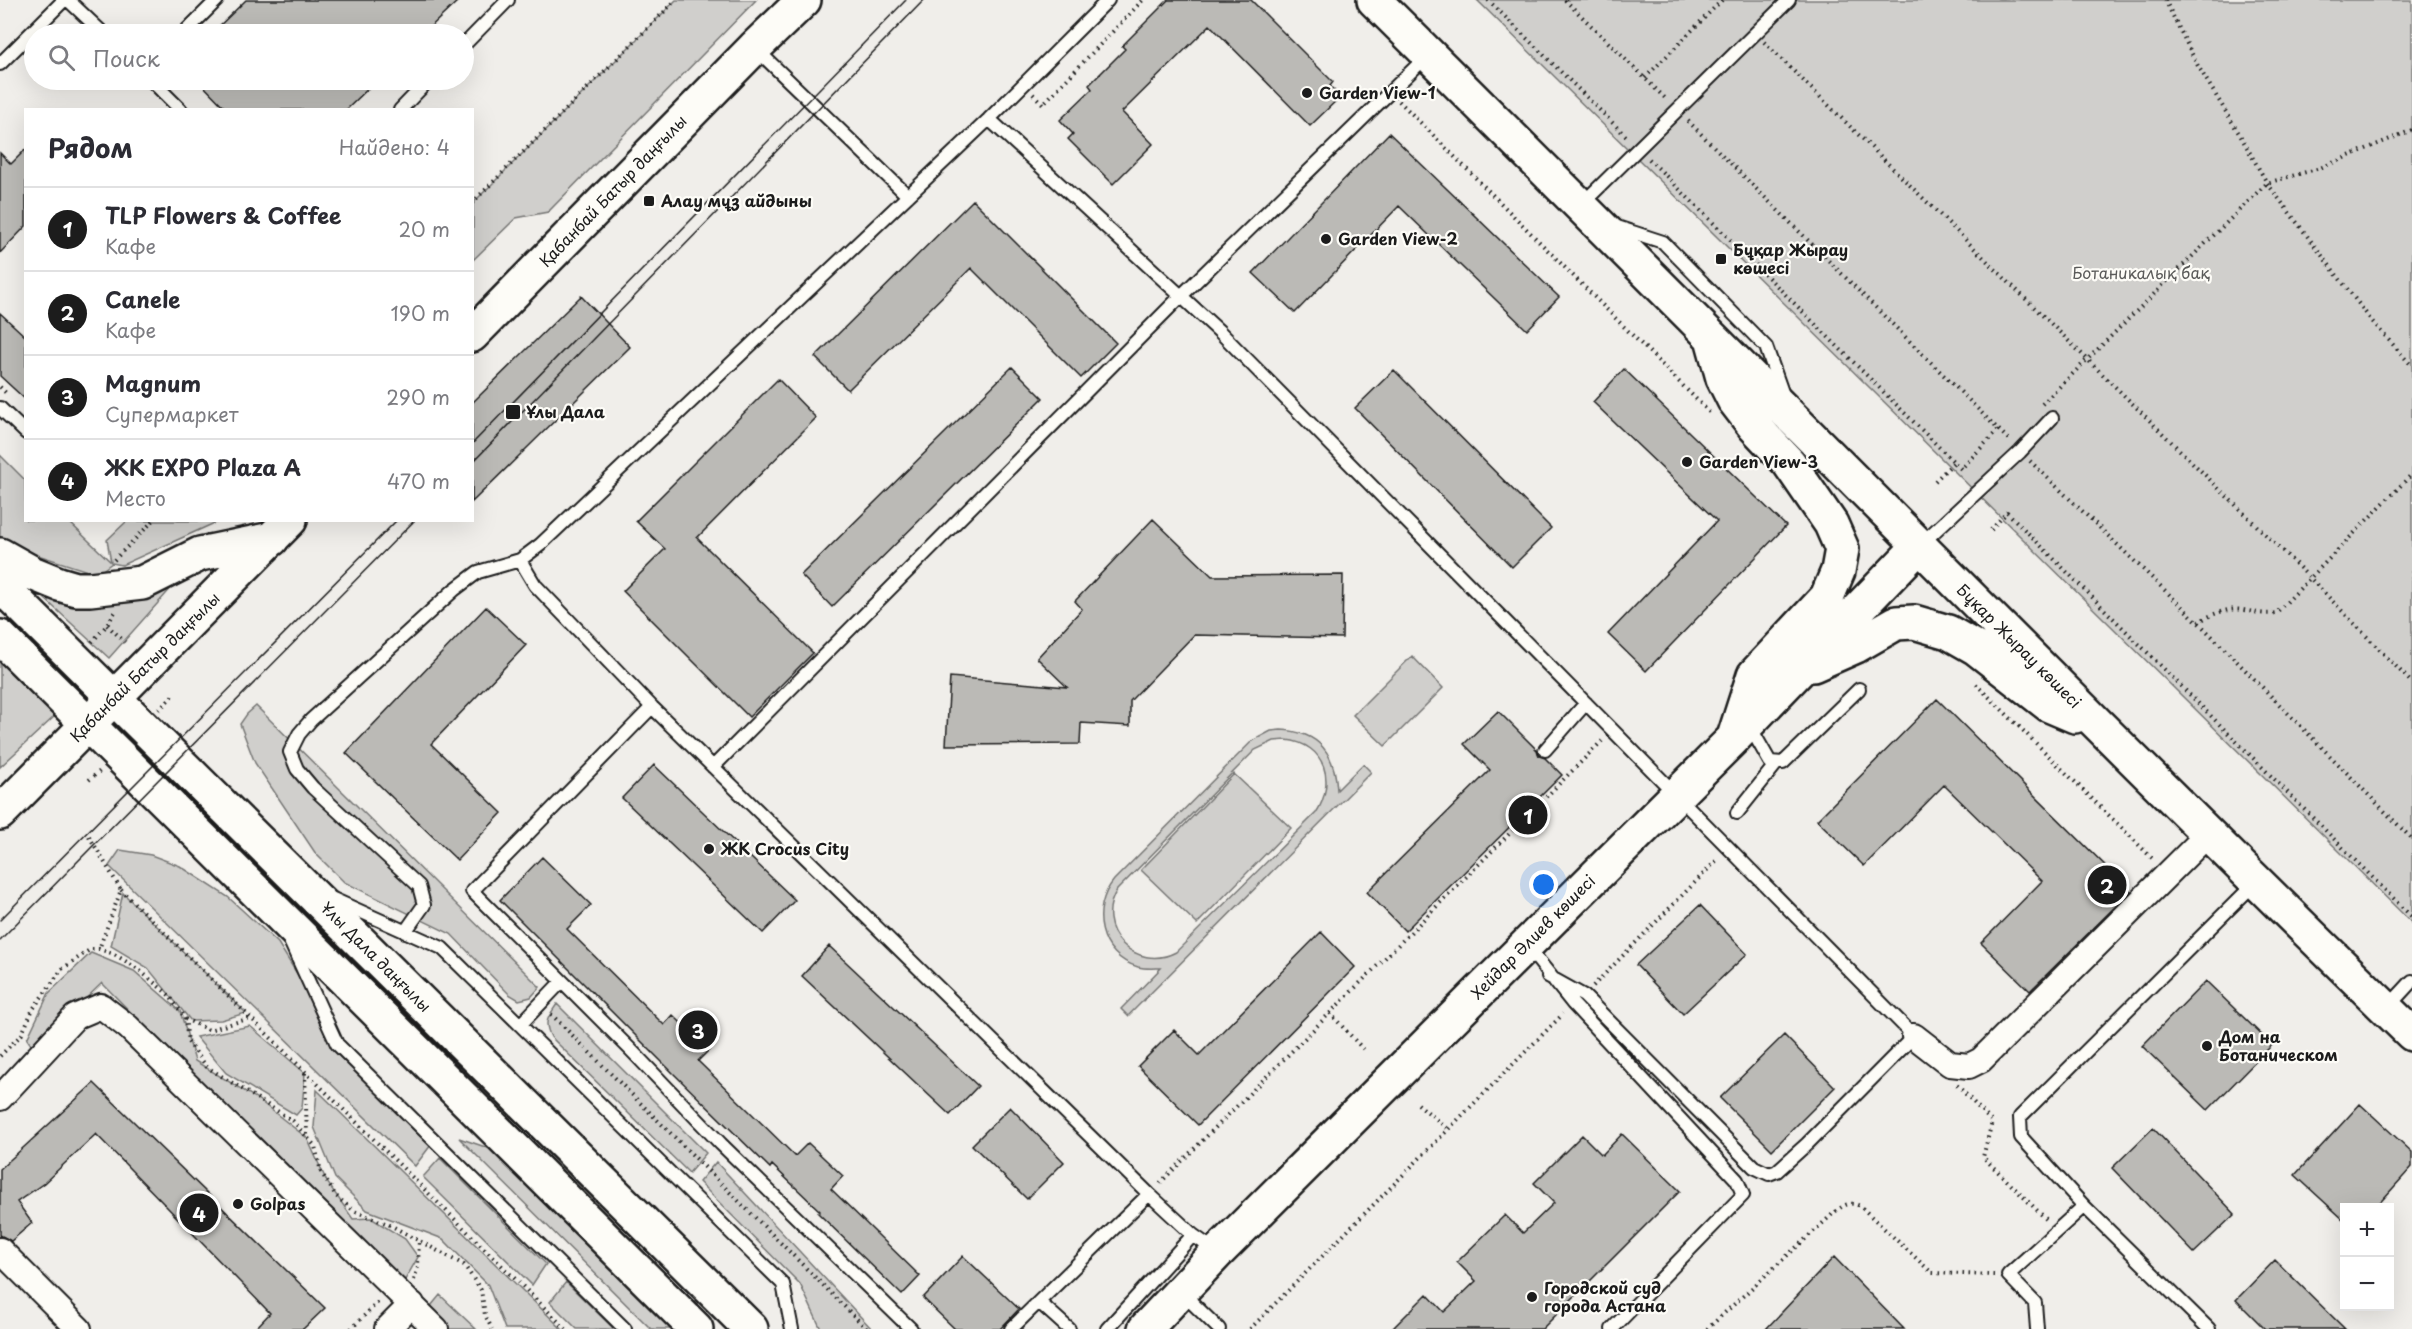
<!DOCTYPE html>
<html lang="ru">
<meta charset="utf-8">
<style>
body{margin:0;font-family:"Playpen Sans",sans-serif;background:#f7f7f7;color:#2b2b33}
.controls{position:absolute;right:18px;bottom:18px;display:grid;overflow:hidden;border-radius:0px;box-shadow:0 6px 24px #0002}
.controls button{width:54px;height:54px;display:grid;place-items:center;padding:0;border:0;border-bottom:2px solid #e1e1e2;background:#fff;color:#2b2b33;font:30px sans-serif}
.you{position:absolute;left:1544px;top:885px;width:21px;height:21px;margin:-15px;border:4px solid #fff;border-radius:50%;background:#1a73e8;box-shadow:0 0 0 9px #1a73e833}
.badge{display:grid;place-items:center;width:39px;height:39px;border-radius:50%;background:#1c1c1c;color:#fff;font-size:20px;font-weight:700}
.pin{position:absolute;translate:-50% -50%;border:3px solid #fff;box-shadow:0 2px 6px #0006}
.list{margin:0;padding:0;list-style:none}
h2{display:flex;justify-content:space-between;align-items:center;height:78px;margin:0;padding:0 24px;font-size:26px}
h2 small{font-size:20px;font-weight:400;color:#7c7c81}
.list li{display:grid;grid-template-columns:39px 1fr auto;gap:18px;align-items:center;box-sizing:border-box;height:84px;padding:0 24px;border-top:2px solid #e1e1e2}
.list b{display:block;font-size:22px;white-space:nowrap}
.list p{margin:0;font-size:20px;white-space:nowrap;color:#7c7c81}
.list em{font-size:20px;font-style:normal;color:#7c7c81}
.icon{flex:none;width:33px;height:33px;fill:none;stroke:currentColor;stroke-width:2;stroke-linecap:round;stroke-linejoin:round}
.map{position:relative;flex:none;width:2412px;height:1329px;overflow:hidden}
.search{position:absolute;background:#fff;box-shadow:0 6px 24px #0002;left:24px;top:24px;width:450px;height:66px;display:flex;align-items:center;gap:15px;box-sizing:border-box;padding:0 21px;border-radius:33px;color:#7c7c81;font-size:22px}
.panel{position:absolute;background:#fff;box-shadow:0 6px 24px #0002;left:24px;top:108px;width:450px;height:414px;border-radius:0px}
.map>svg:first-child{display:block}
.green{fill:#d0cfcc;stroke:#767674;stroke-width:1.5;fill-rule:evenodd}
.building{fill:#bbbab6;stroke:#1c1c1c;stroke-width:1.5}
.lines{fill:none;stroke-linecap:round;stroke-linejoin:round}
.lane-casing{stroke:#1c1c1c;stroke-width:16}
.street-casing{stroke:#1c1c1c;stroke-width:28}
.secondary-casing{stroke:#1c1c1c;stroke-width:38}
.path{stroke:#1c1c1c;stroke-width:4;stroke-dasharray:1.5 4.5;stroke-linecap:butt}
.lane{stroke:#fdfcf7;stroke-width:12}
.street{stroke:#fdfcf7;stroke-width:24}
.secondary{stroke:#fdfcf7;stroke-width:33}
.tram{stroke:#1c1c1c;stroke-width:1.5}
.poi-dot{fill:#1c1c1c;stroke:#fdfcf7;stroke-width:2}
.labels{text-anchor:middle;stroke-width:4.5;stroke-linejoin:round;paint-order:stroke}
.poi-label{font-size:16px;font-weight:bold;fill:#1c1c1c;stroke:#fdfcf7;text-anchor:start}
.street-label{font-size:16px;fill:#1c1c1c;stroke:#fdfcf7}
.park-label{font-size:16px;fill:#5b5b5a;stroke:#fdfcf7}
</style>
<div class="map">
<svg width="2412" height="1329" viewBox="0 0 2412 1329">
<rect width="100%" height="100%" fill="#f0eeea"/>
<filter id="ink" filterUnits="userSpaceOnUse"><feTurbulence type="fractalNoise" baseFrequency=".0167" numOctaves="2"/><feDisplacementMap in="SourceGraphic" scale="12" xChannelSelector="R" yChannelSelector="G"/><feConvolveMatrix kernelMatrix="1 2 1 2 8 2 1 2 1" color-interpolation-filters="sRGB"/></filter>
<g filter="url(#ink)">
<path class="green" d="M 676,0 L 756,0 L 548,212 L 516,218 L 473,260 L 473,203 Z
M 1477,0 L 2412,0 L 2412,923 Z
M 0,455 L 25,480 L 26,520 L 68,521 L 111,562 L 107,540 L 127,521 L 219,521 L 122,565 L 112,563 L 97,574 L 0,543 Z
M 19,575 L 182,576 L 109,658 Z
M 1412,656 L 1443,688 L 1385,746 L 1353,715 Z
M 0,662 L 55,716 L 0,767 Z
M 256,706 L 540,987 L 531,997 L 519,1000 L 509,994 L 451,934 L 344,882 L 316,854 L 255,763 L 240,724 L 247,714 Z
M 1281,730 C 1320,732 1335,754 1337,790 L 1363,764 L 1371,772 L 1128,1016 L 1121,1009 L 1161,968 C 1154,968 1146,969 1138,967 C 1099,956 1090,909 1114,880 L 1252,741 L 1271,731 ZM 1286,740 C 1326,744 1336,782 1316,813 L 1176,952 C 1136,973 1092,929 1117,890 L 1255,750 L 1274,741 Z
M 1234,774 L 1291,828 L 1197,924 L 1141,870 Z
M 120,850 L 151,855 L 180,866 L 228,897 L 278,943 L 304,985 L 338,1055 L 431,1145 L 415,1166 L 109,866 Z
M 123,893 L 246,1013 L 221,1020 L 191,1021 L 148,968 L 111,946 Z
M 91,953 L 134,971 L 180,1011 L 195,1061 L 256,1098 L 307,1138 L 327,1182 L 353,1219 L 371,1218 L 405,1239 L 418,1257 L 401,1287 L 102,983 L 34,1049 L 27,1039 L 49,993 Z
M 557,1004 L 706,1153 L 689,1173 L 551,1037 C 543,1021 548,1018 557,1004 Z
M 250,1026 L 305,1073 L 302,1108 L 296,1115 L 226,1073 L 196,1037 Z
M 317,1090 L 562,1329 L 505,1329 L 488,1285 L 443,1239 L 367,1210 L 335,1178 L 314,1127 Z
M 459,1138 L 497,1151 L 676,1329 L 651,1329 Z
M 440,1158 L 546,1264 L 532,1285 L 423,1177 Z
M 716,1162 L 872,1329 L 821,1329 L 800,1284 L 699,1182 Z
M 566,1282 L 614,1329 L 577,1329 L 550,1302 Z
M 440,1295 L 476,1329 L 444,1329 L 435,1320 L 431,1306 Z"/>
<path class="building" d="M 246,0 L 459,0 L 423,34 L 211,34 Z
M 1168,0 L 1251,0 L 1333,82 L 1330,86 L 1340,97 L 1310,126 L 1210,25 L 1122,112 L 1153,144 L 1113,184 L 1068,139 L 1073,134 L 1060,120 L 1092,89 L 1089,85 L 1125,49 L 1122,46 Z
M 198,80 L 377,80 L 346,110 L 227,110 Z
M 1389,133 L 1559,297 L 1527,330 L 1399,206 L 1295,313 L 1253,273 Z
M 26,149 L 26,226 L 0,253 L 0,153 L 11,164 Z
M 973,200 L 1116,343 L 1081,378 L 971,268 L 848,390 L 815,357 Z
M 581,296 L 630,347 L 472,502 L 472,403 Z
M 0,313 L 26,337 L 26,400 L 0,376 Z
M 1012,367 L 1043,398 L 832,607 L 801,575 Z
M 1624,369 L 1786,526 L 1646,671 L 1608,634 L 1717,521 L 1593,402 Z
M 1394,370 L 1551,528 L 1512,567 L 1355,408 Z
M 778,379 L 816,418 L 697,538 L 813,653 L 749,717 L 623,591 L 665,549 L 636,521 Z
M 1153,519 L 1212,576 L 1343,575 L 1342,638 L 1194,635 L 1130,701 L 1130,726 L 1081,723 L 1080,744 L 946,745 L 950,677 L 1067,687 L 1037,658 L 1082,609 L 1075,601 Z
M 486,607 L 526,645 L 431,744 L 502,813 L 457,860 L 346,753 Z
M 1937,699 L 2131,891 L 2030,991 L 1981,943 L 2042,881 L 1944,785 L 1864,866 L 1817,820 Z
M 1498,711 L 1537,750 L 1539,756 L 1545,758 L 1562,775 L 1405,931 L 1367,892 L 1490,770 L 1464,744 Z
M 654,765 L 795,900 L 763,933 L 622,798 Z
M 542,857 L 591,905 L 567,929 L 664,1025 L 673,1015 L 709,1050 L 698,1061 L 795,1156 L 808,1143 L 843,1176 L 831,1189 L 920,1276 L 902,1295 L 818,1213 L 820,1211 L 772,1165 L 770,1168 L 674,1074 L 500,900 Z
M 1700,905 L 1747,954 L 1683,1014 L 1636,965 Z
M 1321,932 L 1355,967 L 1198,1125 L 1138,1066 L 1174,1030 L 1199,1055 Z
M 829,946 L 978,1086 L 950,1115 L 802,976 Z
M 2206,981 L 2272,1045 L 2208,1110 L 2142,1046 Z
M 1784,1035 L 1835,1087 L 1772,1150 L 1720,1098 Z
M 94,1083 L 325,1308 L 303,1329 L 255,1329 L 270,1313 L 96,1134 L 44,1183 L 17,1202 L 32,1223 L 11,1241 L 0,1235 L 0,1169 Z
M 2360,1104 L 2412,1152 L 2412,1167 L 2375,1208 L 2344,1208 L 2344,1220 L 2295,1175 Z
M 1010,1107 L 1064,1162 L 1027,1199 L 972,1145 Z
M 2153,1128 L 2235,1214 L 2194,1253 L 2112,1168 Z
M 1622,1134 L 1680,1191 L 1542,1329 L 1392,1329 L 1427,1294 L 1444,1312 L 1476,1281 L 1457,1262 L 1505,1215 L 1523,1233 L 1554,1203 L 1534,1183 L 1582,1135 L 1602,1155 Z
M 963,1256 L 1019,1309 L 1000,1329 L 955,1329 L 923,1298 Z
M 1834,1257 L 1904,1329 L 1766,1329 Z
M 2275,1260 L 2345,1329 L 2265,1329 L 2236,1300 Z"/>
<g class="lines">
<g class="lane-casing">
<path id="lane" d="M 68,0 L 104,34
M 183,34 L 217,0
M 464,45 L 508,0
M 755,48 L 908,196
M 1428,55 L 1181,296 L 1220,332 L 1914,1036 L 1807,1144 L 1777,1171 L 1769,1174 L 1754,1167 L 1584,996 L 1548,976
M 0,64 L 64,0
M 151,80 L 181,110
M 400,110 L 429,80
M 989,119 L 1108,0
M 1582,204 L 1789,0
M 1614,226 L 1663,242 L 1766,347 L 1783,395
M 0,408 L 26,433
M 1921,544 L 2020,452 L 2052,418
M 652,707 L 535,585 L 520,560 L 540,545 L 989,119 L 1181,296 L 713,767
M 1749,725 L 1770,762 L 1783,763 L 1859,689
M 1545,750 L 1586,703
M 1737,813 L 1776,764
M 333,899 L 442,948 L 783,1284 L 792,1329
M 405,932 L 424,905 L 419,886 L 313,788 L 297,769 L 290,752 L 299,734 L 311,720 L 454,590 L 478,572 L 520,560
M 290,941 L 337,1044 L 625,1329
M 1526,945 L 1573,1004 L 1737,1180 L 1743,1195 L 1612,1329
M 2387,1008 L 2412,981
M 520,1025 L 562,981
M 1182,1293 L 1219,1329
M 1039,1302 L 1069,1329
M 911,1329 L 721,1144 L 631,1050 L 472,891 L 652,707 L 1149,1194 L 1193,1235 L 1217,1252
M 1011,1329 L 1149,1194
M 1107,1329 L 1193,1235
M 2037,1329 L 2035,1303 L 2008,1275 L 2084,1206
M 2209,1329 L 2084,1206 L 2021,1137 L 2020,1117 L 2256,882"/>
</g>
<g class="street-casing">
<path id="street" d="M 1914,1036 L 1950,1064 L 1969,1066 L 1981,1060 L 2208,834
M 0,1098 L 75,1017 L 101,1006 L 128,1027 L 436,1329
M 0,1250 L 79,1329
M 387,1329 L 412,1304"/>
</g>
<g class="secondary-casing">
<path id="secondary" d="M 1374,0 C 1721,344 2062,693 2412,1034
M 472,335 L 754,48 L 804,0
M 1712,338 L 1723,378 L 1734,400 L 1754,426 L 1789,463 L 1831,524 L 1842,549 L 1838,571 L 1827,597 L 1754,675 L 1735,734
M 0,555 L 32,573 L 59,584 L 76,589 L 90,589 L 142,583 L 200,554 L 272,539
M 0,585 L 751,1329
M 0,637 L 696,1329
M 1813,665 L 1856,646 L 1896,623 L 1914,622 L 1948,632 L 1976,648 L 2049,705 L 2075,716
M 0,813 L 290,520
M 1145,1329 L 1218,1252 L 1732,740 L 1920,545"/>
</g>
<path class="path" d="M 1488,0 L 1629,139
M 1565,0 L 1667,100
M 2165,0 L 2198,66 L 2240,135 L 2267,183 L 2371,320 L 2412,366
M 1764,42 L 2310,578 L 2412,683
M 1645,78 L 1722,0
M 1033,94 L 1043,104 L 1143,0
M 1399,101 L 1712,415
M 1688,121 L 2010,441
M 1649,159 L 1961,469 L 1998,430
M 472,203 L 676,0
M 0,387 L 8,395
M 2042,404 L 2267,183 L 2320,168 L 2412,130
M 2030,461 L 2198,622 L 2412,839
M 1935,481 L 1954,462
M 1991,530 L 2007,512 L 2412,917
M 114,560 L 154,520
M 2198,622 C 2210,615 2228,607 2243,610 C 2255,612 2263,615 2276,613 L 2412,474
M 107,625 L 125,642
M 92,642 L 107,625 L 115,612
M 1976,684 L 2154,860
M 159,710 L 175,693
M 89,780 L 100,771
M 89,836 L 121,890 L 99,949
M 121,890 L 566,1329
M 1593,986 L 1718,859
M 1330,1013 L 1363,1049
M 551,1014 L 867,1329
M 185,1019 L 209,1030 L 251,1018
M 0,1056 L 22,1034 L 33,1009 L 62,969 L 91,949 L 99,949 L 114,954 L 138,969 L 169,995 L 185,1018 L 188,1042 L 207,1067 L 293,1121 L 315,1146 L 321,1172 L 336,1196 L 354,1211 L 388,1224 L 464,1265 L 481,1290 L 485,1315 L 492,1329
M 305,1073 L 307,1138
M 1957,1085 L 1992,1122 L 1983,1157 L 2048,1221
M 1418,1104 L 1448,1129
M 1160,1183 L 1602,741
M 414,1280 L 418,1267 L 419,1239
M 351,1329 L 378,1302
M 1250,1329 L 1563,1014
M 1707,1329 L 1836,1211 C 1844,1205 1850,1201 1860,1206 L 1932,1273 L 1994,1275"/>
<use href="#lane" class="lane"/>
<use href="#street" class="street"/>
<use href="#secondary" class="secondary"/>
<path class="tram" d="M 472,444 L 906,0
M 472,463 L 924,0
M 0,920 L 397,520
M 0,940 L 415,520"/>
</g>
</g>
<g class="poi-dot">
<circle cx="1307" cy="93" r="6"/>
<rect x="643" y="195" width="12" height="12" rx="3"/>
<circle cx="1326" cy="239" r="6"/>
<rect x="1715" y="253" width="12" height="12" rx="3"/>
<rect x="505" y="404" width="16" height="16" rx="3"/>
<circle cx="1687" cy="462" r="6"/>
<circle cx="709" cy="849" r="6"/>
<circle cx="2207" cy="1046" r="6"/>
<circle cx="238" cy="1204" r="6"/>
<circle cx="1532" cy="1297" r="6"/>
</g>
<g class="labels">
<g class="poi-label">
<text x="1319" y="99">Garden View-1</text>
<text x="661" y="207">Алау мұз айдыны</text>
<text x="1338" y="245">Garden View-2</text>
<text x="1733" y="256">Бұқар Жырау<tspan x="1733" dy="18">көшесі</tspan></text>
<text x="526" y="418">Ұлы Дала</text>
<text x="1699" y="468">Garden View-3</text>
<text x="721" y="855">ЖК Crocus City</text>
<text x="2219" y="1043">Дом на<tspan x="2219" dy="18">Ботаническом</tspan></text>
<text x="250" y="1210">Golpas</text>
<text x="1544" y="1294">Городской суд<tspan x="1544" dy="18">города Астана</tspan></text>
</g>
<g class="street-label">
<text transform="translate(613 191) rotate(-46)" y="6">Қабанбай Батыр даңғылы</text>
<text transform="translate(2019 646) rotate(45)" y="6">Бұқар Жырау көшесі</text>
<text transform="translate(145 667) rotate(-45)" y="6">Қабанбай Батыр даңғылы</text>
<text transform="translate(1533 937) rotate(-45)" y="6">Хейдар Әлиев көшесі</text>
<text transform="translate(376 957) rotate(45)" y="6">Ұлы Дала даңғылы</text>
</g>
<g class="park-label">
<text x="2141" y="279">Ботаникалық бақ</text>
</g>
</g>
</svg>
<div class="controls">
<button>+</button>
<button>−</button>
</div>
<div class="you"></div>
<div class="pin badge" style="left:1528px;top:815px">1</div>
<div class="pin badge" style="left:2107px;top:885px">2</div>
<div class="pin badge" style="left:698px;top:1030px">3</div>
<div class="pin badge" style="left:199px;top:1213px">4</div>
<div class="search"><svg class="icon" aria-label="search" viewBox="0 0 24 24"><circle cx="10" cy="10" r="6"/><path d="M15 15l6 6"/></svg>Поиск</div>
<section class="panel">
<h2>Рядом<small>Найдено: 4</small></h2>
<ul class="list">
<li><span class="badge">1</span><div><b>TLP Flowers &amp; Coffee</b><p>Кафе</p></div><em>20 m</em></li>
<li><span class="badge">2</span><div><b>Canele</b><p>Кафе</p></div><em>190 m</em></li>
<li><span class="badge">3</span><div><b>Magnum</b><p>Супермаркет</p></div><em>290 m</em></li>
<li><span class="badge">4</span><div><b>ЖК EXPO Plaza A</b><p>Место</p></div><em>470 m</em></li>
</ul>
</section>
</div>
